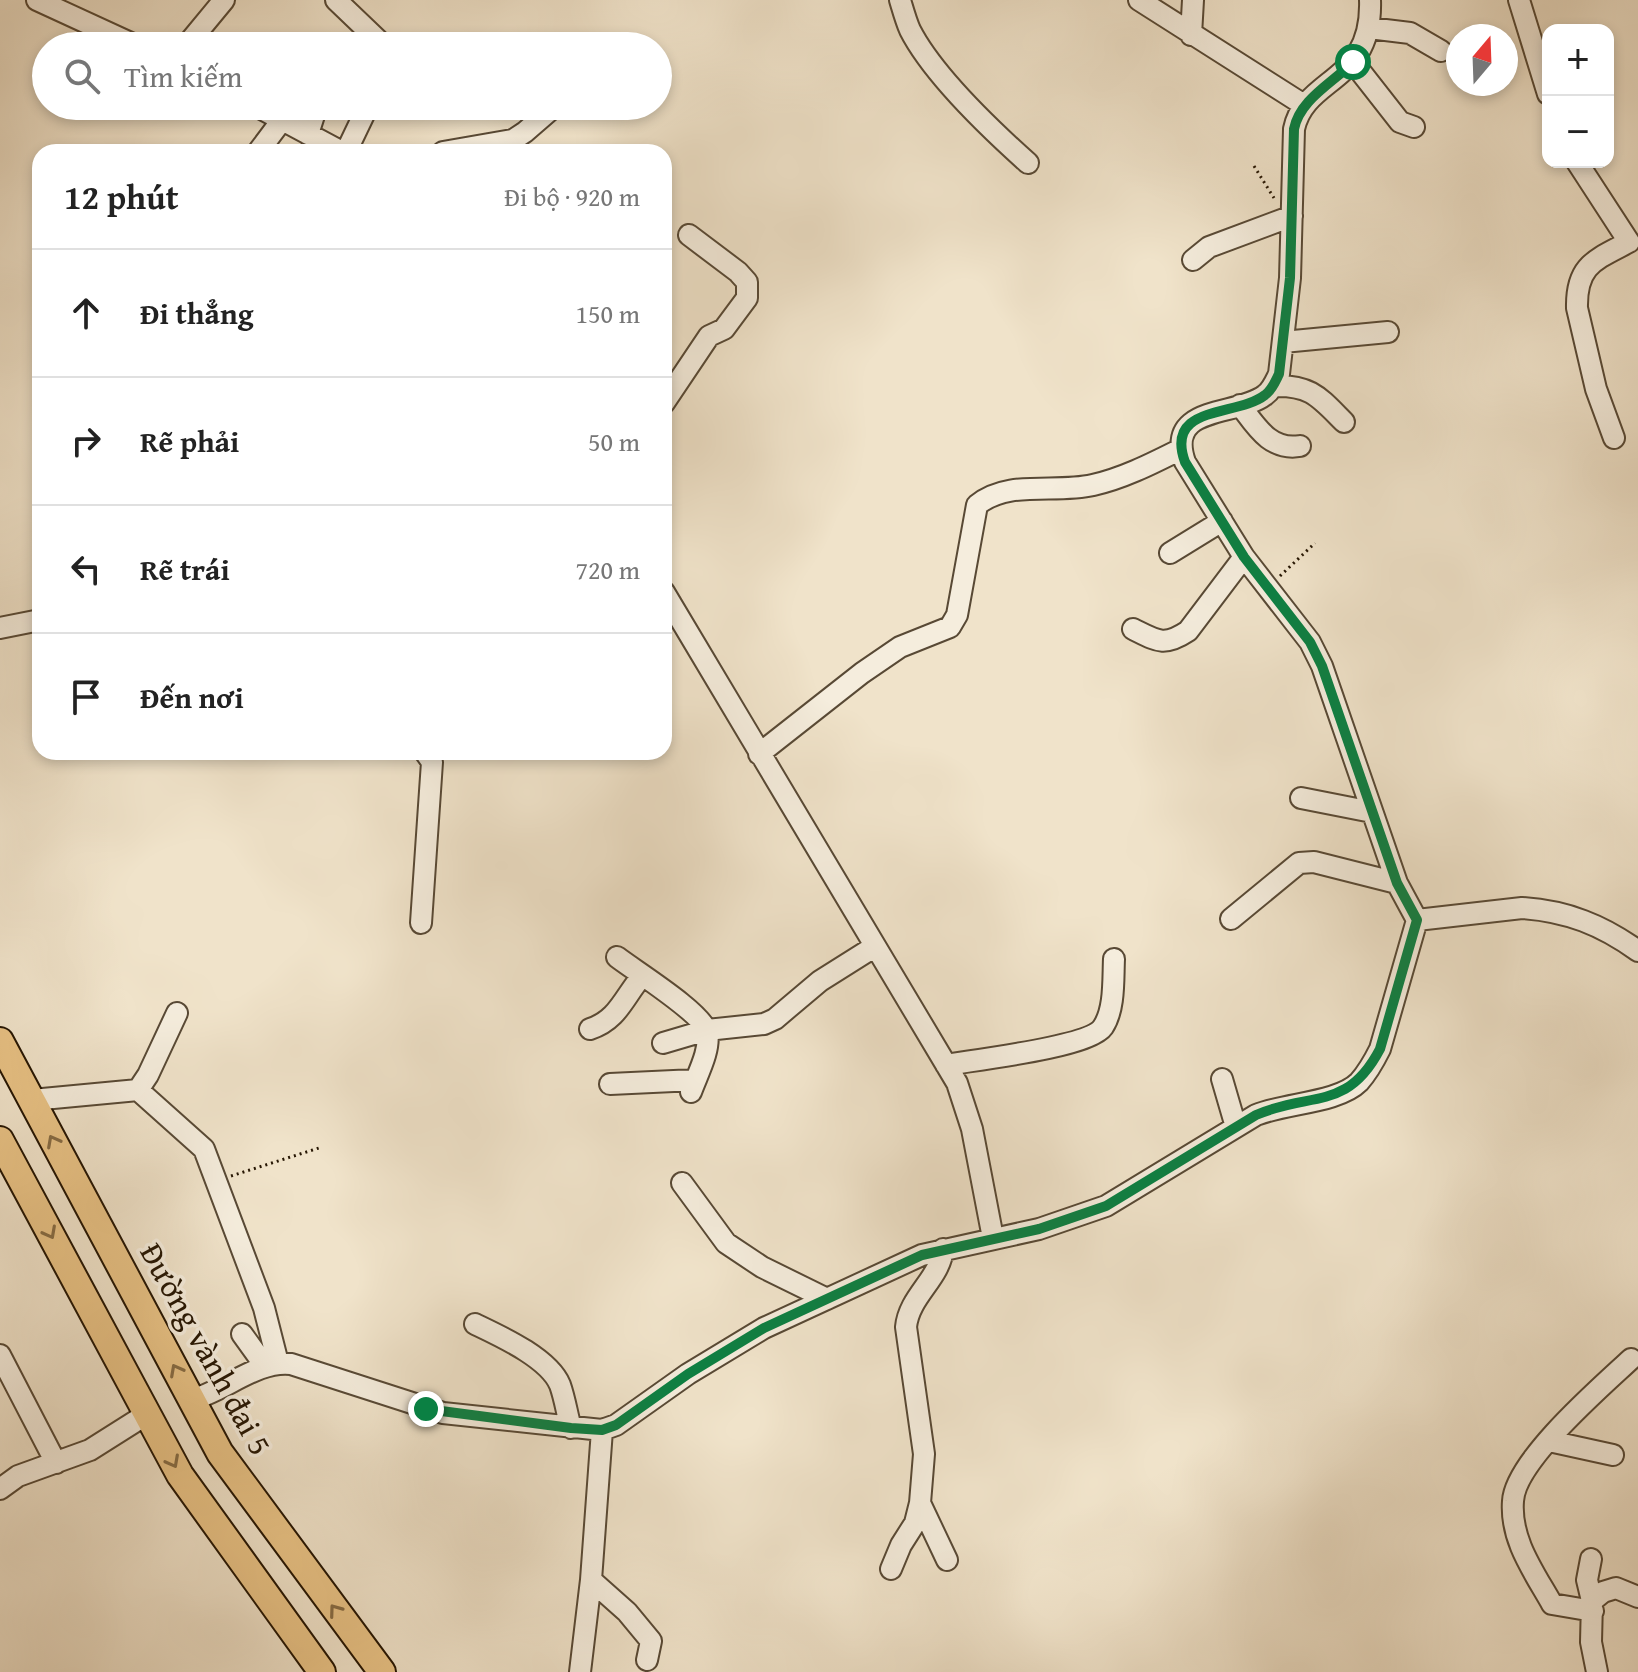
<!DOCTYPE html>
<html lang="vi">
<meta charset="utf-8">
<style>
body{margin:0;font-family:"Gentium Book Plus",serif;background:#f2f2f2;color:#222}
.controls{position:absolute;right:24px;top:24px;display:grid;overflow:hidden;border-radius:16px;box-shadow:0 4px 12px #0003}
.controls button{width:72px;height:72px;display:grid;place-items:center;padding:0;border:0;border-bottom:2px solid #e0e0e0;background:#fff;color:#222;font:40px sans-serif}
.compass{position:absolute;left:1446px;top:24px;width:72px;height:72px;border-radius:50%;background:#fff;box-shadow:0 4px 12px #0003;rotate:19deg}
.stop{position:absolute;width:24px;height:24px;margin:-18px;border:6px solid #0b8043;border-radius:50%;background:#fff}
.stop.end{background:#0b8043;border-color:#fff;box-shadow:0 2px 8px #0008}
.list{margin:0;padding:0;list-style:none}
h2{display:flex;justify-content:space-between;align-items:center;height:104px;margin:0;padding:0 32px;font-size:34px}
h2 small{font-size:26px;font-weight:400;color:#767676}
.list li{display:grid;grid-template-columns:52px 1fr auto;gap:24px;align-items:center;box-sizing:border-box;height:128px;padding:0 32px;border-top:2px solid #e0e0e0}
.list b{display:block;font-size:30px;white-space:nowrap}
.list em{font-size:26px;font-style:normal;color:#767676}
.icon{flex:none;width:44px;height:44px;fill:none;stroke:currentColor;stroke-width:2;stroke-linecap:round;stroke-linejoin:round}
.map{position:relative;flex:none;width:1638px;height:1672px;overflow:hidden}
.search{position:absolute;background:#fff;box-shadow:0 4px 12px #0003;left:32px;top:32px;width:640px;height:88px;display:flex;align-items:center;gap:20px;box-sizing:border-box;padding:0 28px;border-radius:44px;color:#767676;font-size:30px}
.panel{position:absolute;background:#fff;box-shadow:0 4px 12px #0003;left:32px;top:144px;width:640px;height:616px;border-radius:24px}
.map>svg:first-child{display:block}
.lines{fill:none;stroke-linecap:round;stroke-linejoin:round}
.minor-casing{stroke:#584935;stroke-width:24}
.major-casing{stroke:#261603;stroke-width:30}
.path{stroke:#261603;stroke-width:3;stroke-dasharray:2 4;stroke-linecap:butt}
.minor{stroke:#f5eddd;stroke-width:20}
.major{stroke:#e8c285;stroke-width:26}
.oneway{stroke:#876c44}
.route{stroke:#0b8043;stroke-width:10}
.labels{text-anchor:middle;stroke-width:7;stroke-linejoin:round;paint-order:stroke}
.street-label{font-size:32px;fill:#261603;stroke:#f5eddd}
</style>
<div class="map">
<svg width="1638" height="1672" viewBox="0 0 1638 1672">
<rect width="100%" height="100%" fill="#f0e3ca"/>
<filter id="stains"><feTurbulence type="fractalNoise" baseFrequency=".0025" numOctaves="4"/><feColorMatrix values="0 0 0 0 .2 0 0 0 0 .09 0 0 0 0 .02 0 0 0 .5 -.17"/></filter>
<radialGradient id="worn" r=".72"><stop offset=".6" stop-color="#630" stop-opacity="0"/><stop offset="1" stop-color="#630" stop-opacity=".3"/></radialGradient>
<g class="lines">
<g class="minor-casing">
<path id="minor" d="M 37,0 L 137,46
M 336,0 L 384,46
M 900,0 C 903,10 906,21 910,30 C 933,75 990,129 1028,163
M 1139,0 L 1304,105
M 1519,0 L 1548,94
M 1369,28 L 1410,33 L 1441,51
M 1191,35 L 1193,0
M 186,46 L 224,0
M 1353,62 L 1400,122 L 1414,127
M 256,106 L 342,152
M 308,134 L 317,106
M 258,152 L 282,120
M 346,152 L 368,106
M 443,152 L 513,140 L 525,132 L 555,106
M 1577,162 L 1629,242 C 1595,260 1576,265 1577,308 L 1596,389 L 1614,438
M 1193,260 L 1209,247 L 1292,216
M 1283,342 L 1388,332
M 1274,386 C 1311,385 1319,397 1344,422
M 664,403 L 709,336 L 724,329 L 747,298 L 747,282 L 738,272 L 689,235
M 1240,405 C 1256,426 1270,451 1300,446
M 1170,553 L 1222,521
M 664,592 L 957,1083 L 972,1129 L 993,1238
M 0,628 L 40,620
M 1133,629 C 1157,641 1164,647 1188,631 L 1244,557
M 759,754 L 862,673 L 900,647 L 950,627 L 957,615 L 977,505 C 1009,479 1055,494 1093,485 C 1124,478 1153,463 1181,449
M 1301,798 L 1372,812
M 1231,919 L 1299,863 L 1314,862 L 1397,883
M 1417,920 L 1522,908 C 1567,911 1602,925 1638,951
M 421,923 L 432,762 L 425,752
M 617,957 C 635,971 703,1013 707,1032 C 711,1050 697,1075 691,1092
M 590,1029 C 618,1020 624,997 642,976
M 663,1043 L 707,1030 L 764,1024 L 775,1019 L 820,981 L 874,947
M 946,1065 C 974,1060 1090,1047 1103,1027 C 1115,1009 1113,979 1114,959
M 1222,1079 L 1236,1127
M 610,1084 L 695,1080
M 138,1090 L 204,1149 L 264,1308 L 278,1363
M 32,1100 L 138,1090 L 148,1075 L 177,1013
M 682,1183 L 726,1243 L 762,1267 L 827,1299
M 475,1324 C 500,1336 549,1358 560,1385 C 565,1399 567,1414 571,1428
M 242,1334 L 265,1366
M 0,1355 L 56,1463
M 191,1400 C 225,1391 257,1360 291,1364 L 443,1413 L 602,1430 L 616,1425 L 688,1374 L 764,1328 L 922,1255 L 1039,1229 L 1106,1206 L 1256,1115 C 1285,1103 1338,1103 1359,1082 C 1368,1072 1374,1061 1380,1049 L 1417,920 L 1397,883 L 1322,666 L 1310,642 L 1244,557 L 1185,462 C 1165,404 1237,417 1265,395 C 1272,390 1275,382 1279,374 L 1290,278 L 1294,129 C 1305,76 1373,84 1370,0
M 1549,1441 L 1613,1455
M 0,1489 L 18,1476 L 90,1450 L 147,1414
M 920,1503 L 947,1560
M 1591,1559 L 1587,1580 L 1592,1601
M 891,1569 L 901,1545 L 915,1523 L 920,1503 L 924,1454 L 906,1327 C 909,1296 940,1279 943,1249
M 591,1580 L 627,1612 L 651,1641 L 647,1660
M 1593,1611 L 1552,1604 C 1534,1572 1510,1540 1513,1501 C 1515,1461 1601,1387 1631,1359
M 580,1672 L 591,1580 L 602,1430
M 1597,1672 L 1591,1642 L 1592,1601 L 1603,1592 L 1616,1588 L 1638,1597"/>
</g>
<g class="major-casing">
<path id="major" d="M 0,1041 L 220,1453 L 382,1672
M 0,1140 L 180,1475 L 322,1672"/>
</g>
<path class="path" d="M 1254,166 L 1274,198
M 1280,576 L 1315,543
M 231,1176 L 322,1147"/>
<use href="#minor" class="minor"/>
<use href="#major" class="major"/>
</g>
<defs><path id="oneway-chevron" d="M-2-3.5L2.5 0L-2 3.5" fill="none" stroke-width="1.6" stroke-linecap="round" stroke-linejoin="round" transform="scale(2)"/></defs>
<g class="oneway">
<use href="#oneway-chevron" transform="translate(53 1141) rotate(-118)"/>
<use href="#oneway-chevron" transform="translate(50 1233) rotate(62)"/>
<use href="#oneway-chevron" transform="translate(176 1370) rotate(-118)"/>
<use href="#oneway-chevron" transform="translate(173 1462) rotate(62)"/>
<use href="#oneway-chevron" transform="translate(335 1610) rotate(-126)"/>
</g>
<g class="lines">
<path class="route" d="M 426,1409 L 571,1428 L 602,1430 L 616,1425 L 688,1374 L 764,1328 L 922,1255 L 1039,1229 L 1106,1206 L 1256,1115 C 1311,1091 1347,1112 1380,1049 L 1417,920 L 1397,883 L 1322,666 L 1310,642 L 1244,557 L 1185,462 C 1164,404 1237,417 1265,395 C 1272,390 1275,382 1279,374 L 1290,278 L 1294,129 C 1300,99 1333,83 1353,62"/>
</g>
<g class="labels">
<g class="street-label">
<text transform="translate(206 1349) rotate(61)" y="11">Đường vành đai 5</text>
</g>
</g>
<rect width="100%" height="100%" filter="url(#stains)"/>
<rect width="100%" height="100%" fill="url(#worn)"/>
</svg>
<div class="controls">
<button>+</button>
<button>−</button>
</div>
<svg class="compass" viewBox="-18 -18 36 36"><path d="M0-13l5 13h-10z" fill="#e53935"/><path d="M0 13l5-13h-10z" fill="#767676"/></svg>
<div class="stop" style="left:1353px;top:62px"></div>
<div class="stop end" style="left:426px;top:1409px"></div>
<div class="search"><svg class="icon" aria-label="search" viewBox="0 0 24 24"><circle cx="10" cy="10" r="6"/><path d="M15 15l6 6"/></svg>Tìm kiếm</div>
<section class="panel">
<h2>12 phút<small>Đi bộ · 920 m</small></h2>
<ul class="list">
<li><svg class="icon" aria-label="ahead" viewBox="0 0 24 24"><path d="M12 20V5M6 11l6-6 6 6"/></svg><div><b>Đi thẳng</b></div><em>150 m</em></li>
<li><svg class="icon" aria-label="right" viewBox="0 0 24 24"><path d="M7 20v-9h11M14 6l5 5-5 5"/></svg><div><b>Rẽ phải</b></div><em>50 m</em></li>
<li><svg class="icon" aria-label="left" viewBox="0 0 24 24"><path d="M17 20v-9H6M10 6l-5 5 5 5"/></svg><div><b>Rẽ trái</b></div><em>720 m</em></li>
<li><svg class="icon" aria-label="arrive" viewBox="0 0 24 24"><path d="M6 21V4h12l-3 4 3 4H6"/></svg><div><b>Đến nơi</b></div></li>
</ul>
</section>
</div>
